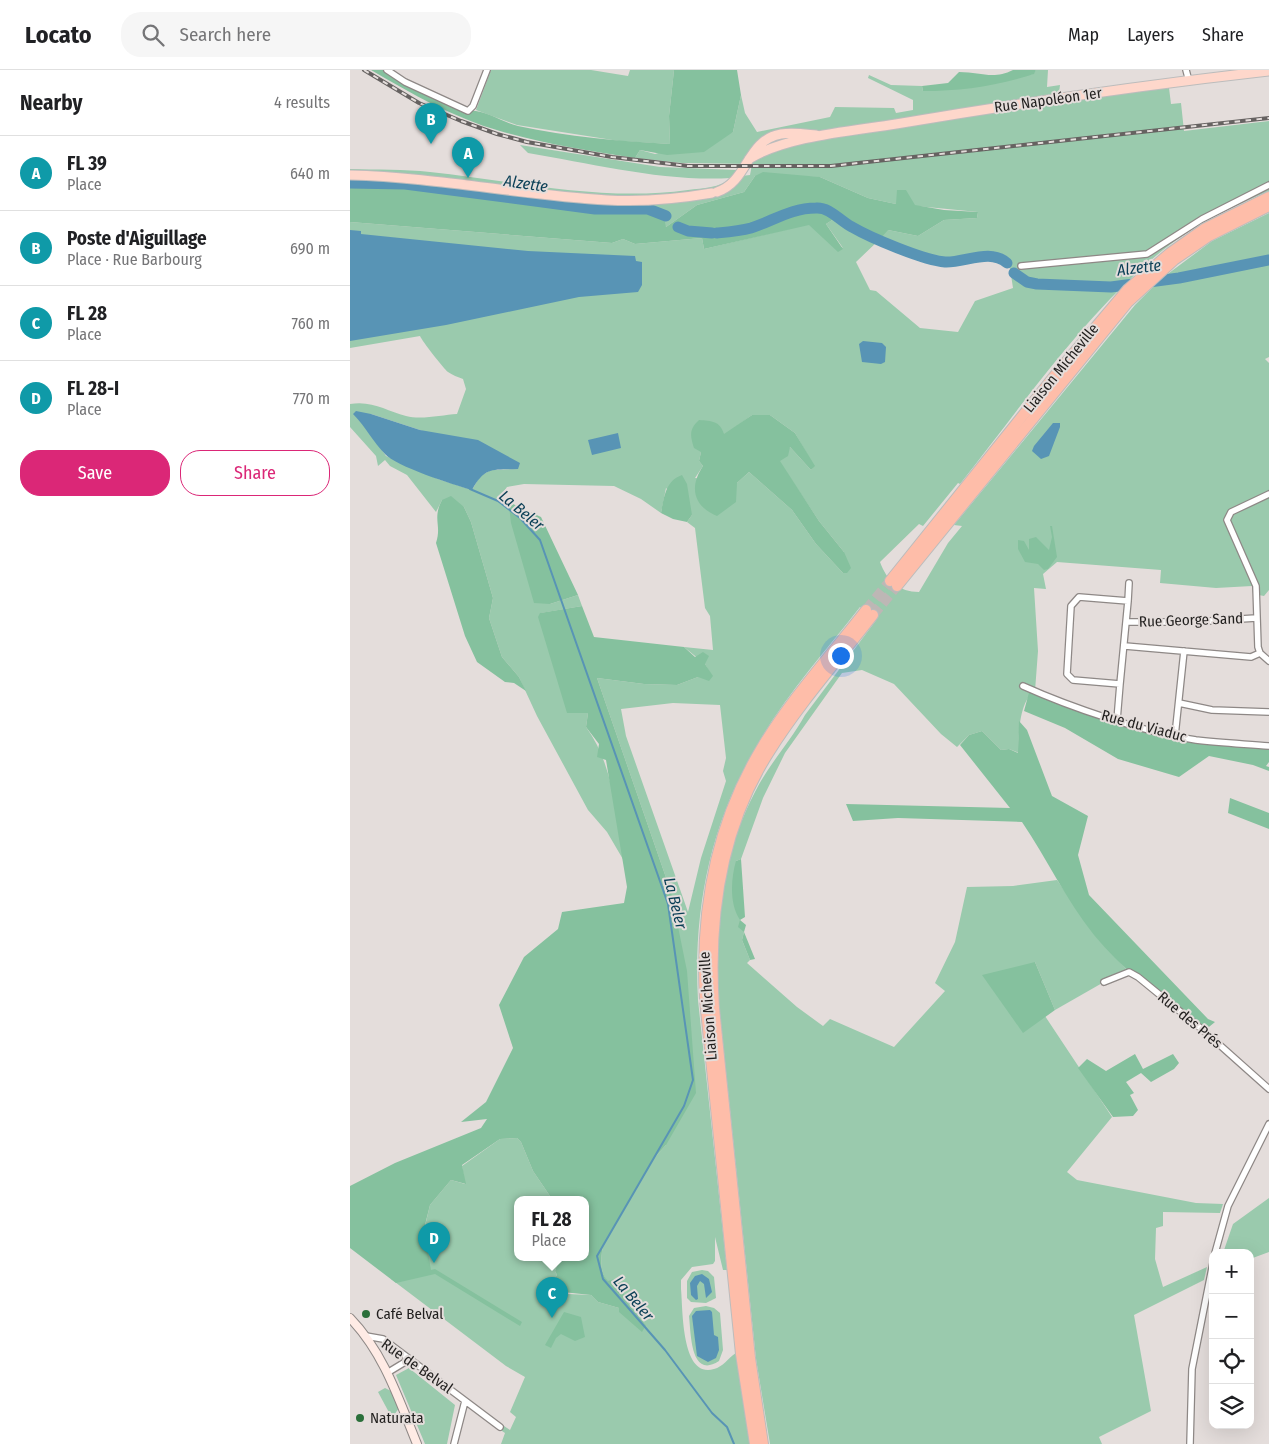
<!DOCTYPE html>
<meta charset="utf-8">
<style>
body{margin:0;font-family:"Fira Sans Condensed",sans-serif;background:#f6f6f6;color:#202124}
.controls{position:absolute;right:15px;bottom:15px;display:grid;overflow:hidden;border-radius:10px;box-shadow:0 5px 20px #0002}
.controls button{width:45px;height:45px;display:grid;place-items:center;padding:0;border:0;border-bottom:1px solid #e0e0e0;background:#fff;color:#202124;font:25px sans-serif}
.you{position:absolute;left:490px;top:585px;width:18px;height:18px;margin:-12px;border:4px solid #fff;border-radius:50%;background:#1a73e8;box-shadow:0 0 0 8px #1a73e833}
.badge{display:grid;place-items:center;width:32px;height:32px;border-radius:50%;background:#db2777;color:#fff;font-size:16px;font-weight:700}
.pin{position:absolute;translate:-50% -41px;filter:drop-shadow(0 1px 2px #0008)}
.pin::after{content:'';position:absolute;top:26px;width:18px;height:15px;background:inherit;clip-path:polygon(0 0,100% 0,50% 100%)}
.popup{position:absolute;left:164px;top:1126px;width:75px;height:65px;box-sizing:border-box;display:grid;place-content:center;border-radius:10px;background:#fff;filter:drop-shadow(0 1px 4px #0005);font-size:16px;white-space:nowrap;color:#757577}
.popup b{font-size:19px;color:#202124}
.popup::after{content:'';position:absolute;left:50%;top:100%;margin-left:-10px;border:10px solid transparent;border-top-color:#fff}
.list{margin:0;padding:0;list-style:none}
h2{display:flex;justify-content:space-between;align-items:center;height:65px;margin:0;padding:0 20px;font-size:21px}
h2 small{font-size:16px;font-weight:400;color:#757577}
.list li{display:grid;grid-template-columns:32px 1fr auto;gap:15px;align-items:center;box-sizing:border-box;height:75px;padding:0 20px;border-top:1px solid #e0e0e0}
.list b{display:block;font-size:19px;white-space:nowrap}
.list p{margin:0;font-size:16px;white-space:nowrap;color:#757577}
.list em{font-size:16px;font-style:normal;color:#757577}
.actions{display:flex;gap:10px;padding:15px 20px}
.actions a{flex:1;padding:11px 0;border:1px solid #db2777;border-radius:20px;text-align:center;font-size:18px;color:#db2777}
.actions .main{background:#db2777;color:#fff}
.icon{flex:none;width:28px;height:28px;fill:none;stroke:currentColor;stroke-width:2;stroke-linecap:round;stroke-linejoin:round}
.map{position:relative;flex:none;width:919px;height:1374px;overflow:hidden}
header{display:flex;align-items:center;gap:30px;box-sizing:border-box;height:70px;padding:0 25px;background:#fff;border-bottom:1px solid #e0e0e0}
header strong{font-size:24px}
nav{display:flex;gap:28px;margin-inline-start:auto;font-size:18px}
.search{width:350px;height:45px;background:#f6f6f6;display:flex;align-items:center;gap:12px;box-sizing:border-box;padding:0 18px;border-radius:20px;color:#757577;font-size:19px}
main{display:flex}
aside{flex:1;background:#fff}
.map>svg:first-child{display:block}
.green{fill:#9acaad;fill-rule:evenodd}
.forest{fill:#85c19e}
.water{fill:#5894b5}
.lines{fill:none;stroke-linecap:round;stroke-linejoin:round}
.stream{stroke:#5894b5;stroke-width:2}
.river{stroke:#5894b5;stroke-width:11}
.highway-tunnel{stroke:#bdb7b5;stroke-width:10;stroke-dasharray:10 5;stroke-linecap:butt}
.street-casing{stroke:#8e8886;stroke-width:8}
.secondary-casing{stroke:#8e8886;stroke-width:10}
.primary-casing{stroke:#bcbcbc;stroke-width:11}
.highway-casing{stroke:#bcbcbc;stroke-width:12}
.street{stroke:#fff;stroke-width:5.5}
.secondary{stroke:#ffebe5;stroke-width:8}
.primary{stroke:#fed7cb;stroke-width:9}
.highway{stroke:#febda9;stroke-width:10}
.rail-casing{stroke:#666261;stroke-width:4}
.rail{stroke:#e4dddb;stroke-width:2;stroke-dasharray:5.5;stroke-linecap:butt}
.poi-dot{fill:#2a6f3a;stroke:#e4dddb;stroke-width:2}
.labels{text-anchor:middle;stroke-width:4;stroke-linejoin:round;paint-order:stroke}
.street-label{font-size:15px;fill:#211f1e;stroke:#e4dddb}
.poi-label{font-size:15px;fill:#211f1e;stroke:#e4dddb;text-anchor:start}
.water-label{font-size:16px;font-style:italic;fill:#093e55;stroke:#e4dddb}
</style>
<header>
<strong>Locato</strong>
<div class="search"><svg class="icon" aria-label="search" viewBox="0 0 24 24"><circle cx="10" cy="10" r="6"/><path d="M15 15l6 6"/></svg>Search here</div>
<nav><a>Map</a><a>Layers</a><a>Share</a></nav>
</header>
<main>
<aside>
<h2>Nearby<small>4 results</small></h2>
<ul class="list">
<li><span class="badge" style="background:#0f9aa8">A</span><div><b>FL 39</b><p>Place</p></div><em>640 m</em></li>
<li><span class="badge" style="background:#0f9aa8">B</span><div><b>Poste d'Aiguillage</b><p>Place · Rue Barbourg</p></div><em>690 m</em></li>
<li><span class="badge" style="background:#0f9aa8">C</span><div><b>FL 28</b><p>Place</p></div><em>760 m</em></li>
<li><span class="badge" style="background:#0f9aa8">D</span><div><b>FL 28-I</b><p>Place</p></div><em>770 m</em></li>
</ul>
<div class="actions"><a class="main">Save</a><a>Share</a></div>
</aside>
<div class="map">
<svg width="919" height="1374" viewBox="0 0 919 1374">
<rect width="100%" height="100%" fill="#e4dddb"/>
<path class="green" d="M 141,0 L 241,0 L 278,6 L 280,0 L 324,0 L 319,46 L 320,74 L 269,71 L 167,55 L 126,40 Z
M 686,0 L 698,0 L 697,17 L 710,15 L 708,31 L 819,18 L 821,34 L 831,33 L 834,61 L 919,51 L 919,121 C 882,137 844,155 813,180 C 735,243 672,336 610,414 L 608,413 L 573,456 L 569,454 L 530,492 C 537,511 549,522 569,522 L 598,473 L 612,456 L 604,455 L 785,235 L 811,209 L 862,171 L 919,143 L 919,287 L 915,289 L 919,293 L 919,520 L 914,526 L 903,524 L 902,516 L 866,518 L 810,513 L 811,500 L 707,492 L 693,504 L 696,519 L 684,518 L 688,581 L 685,621 C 669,631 668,665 669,683 L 659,679 L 651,680 L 632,661 L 619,665 L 607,677 L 591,664 L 544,614 L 512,600 L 492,603 L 435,683 L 413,728 L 391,789 L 386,791 L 390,850 L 394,862 L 392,870 L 400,890 L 397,893 L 447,937 L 473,956 L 480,949 L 544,977 L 595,921 L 585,913 L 605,872 L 617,817 L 663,816 L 707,810 L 745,865 L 779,902 L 754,912 L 705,940 L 685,892 L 673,962 L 695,946 L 762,1047 L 717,1102 L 727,1110 L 846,1133 L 873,1134 L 870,1143 L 813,1142 L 813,1156 L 806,1158 L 805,1189 L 813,1217 L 857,1197 L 854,1210 L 784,1245 L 801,1341 L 749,1367 L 752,1374 L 420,1374 L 406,1289 L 369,934 C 365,862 370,788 405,722 C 419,694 440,672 455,645 L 527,549 L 510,537 C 475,582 434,627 406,677 C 360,755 343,840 348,930 L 377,1200 L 373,1200 L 365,1167 L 365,1191 L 363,1194 L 342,1197 L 331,1210 L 331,1219 C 333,1239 331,1309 364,1299 C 373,1297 378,1288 386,1283 L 400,1374 L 151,1374 L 155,1363 L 149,1359 L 151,1354 L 160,1360 L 166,1347 L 160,1342 L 175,1307 L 156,1296 L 41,1209 L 80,1200 L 74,1160 L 80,1135 L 101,1110 L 115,1114 L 112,1096 L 150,1069 L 167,1068 L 171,1072 L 183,1101 L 202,1129 L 168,1129 L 168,1187 L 210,1187 L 205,1201 L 207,1205 L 201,1215 L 218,1224 L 241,1225 L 248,1232 L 269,1238 L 296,1255 L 277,1232 L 268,1209 L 258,1212 C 249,1202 251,1187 253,1175 L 304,1088 L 316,1075 L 321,822 L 247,608 L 294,614 L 327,615 L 348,607 L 362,606 L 355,594 L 334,577 L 363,580 L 360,546 L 355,538 L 345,458 L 337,452 L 342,445 L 316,418 L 311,443 L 291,429 L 264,416 L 174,414 L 157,417 L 150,427 L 163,434 L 159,436 L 200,534 L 228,525 L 232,536 L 191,543 L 238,643 L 236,657 C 264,695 266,746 274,791 L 257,762 L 238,740 L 187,646 L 169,607 L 152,587 L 139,548 L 143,528 L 121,452 L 114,437 L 92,430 L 86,442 L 57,405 L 40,396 L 35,390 L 28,396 L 26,386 L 0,357 L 0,334 C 22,330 37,341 56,346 C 71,350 92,345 107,344 L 116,319 L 113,309 C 108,307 102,305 98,302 C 94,299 72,271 70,266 L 0,278 L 0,152 L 262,173 L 273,169 L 285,174 L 352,168 L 354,179 L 459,154 L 493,178 L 476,154 L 487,147 L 504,158 L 538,160 L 568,166 L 594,150 L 627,148 L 628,142 L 546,134 L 518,128 L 470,107 L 405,106 L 394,122 L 347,135 L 316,157 L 298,140 L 245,139 L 55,114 L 0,113 L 0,99 C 27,100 54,99 80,102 C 166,111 251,132 338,120 C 353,118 370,118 381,108 C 314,112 244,94 178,83 L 170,75 L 310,97 L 387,100 L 383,107 L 400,105 L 402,94 L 332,93 L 285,88 L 290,80 L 305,84 L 383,62 L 391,25 L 395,43 L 407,62 L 480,47 L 485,37 L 544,38 L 546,43 L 563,40 L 563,30 L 518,8 L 519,5 L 541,15 L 572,16 L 573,21 L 683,4 ZM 530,169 L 593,192 L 611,191 L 641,185 L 649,187 L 664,203 L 661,205 L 663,218 L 625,231 L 608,262 L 570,258 L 526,221 L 520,220 L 506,192 ZM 21,344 L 70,360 L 168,399 L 141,400 L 130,406 L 122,420 L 88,409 L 36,386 L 17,358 ZM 402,345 L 420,345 L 445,363 L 464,396 L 461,400 L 440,377 L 429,391 L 469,451 L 494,482 L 493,503 L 466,474 L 442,440 L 399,402 L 387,413 L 345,408 L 353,396 L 349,391 L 351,382 ZM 323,633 L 370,635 L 376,688 L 373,701 L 376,711 L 351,788 L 338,842 L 276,666 L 271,639 Z
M 919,1128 L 919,1182 L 900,1189 L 900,1183 L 873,1183 L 883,1154 Z
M 352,1200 L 358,1201 L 364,1207 L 366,1228 L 356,1233 L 341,1232 L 337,1228 L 337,1211 L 342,1202 Z
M 356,1236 L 364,1238 L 370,1243 L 373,1280 L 369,1291 C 340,1310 341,1262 339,1246 L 344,1238 Z
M 59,1298 L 105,1335 L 97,1374 L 75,1374 L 46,1305 Z
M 35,1318 L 43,1322 L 49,1338 L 42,1348 L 28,1322 Z"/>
<path class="forest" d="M 21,0 L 37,0 L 117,41 C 135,39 151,52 168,56 C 218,67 270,71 320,74 L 319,46 L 324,0 L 387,0 L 391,25 L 383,62 L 354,82 L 317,85 L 290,80 L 285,88 C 240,81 194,74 150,61 C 104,48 62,24 21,0 Z
M 663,0 L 686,0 L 684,4 C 646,16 612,21 573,21 L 572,16 L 598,13 L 609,2 C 631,2 643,10 663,0 Z
M 413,102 L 470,107 L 518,128 L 546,134 L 547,120 L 556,120 L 565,135 L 594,140 L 628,142 L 627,148 L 594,150 L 568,166 L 538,160 L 530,169 L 504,158 L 487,147 L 476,154 L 493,179 L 488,182 L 459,155 L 354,179 L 352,168 L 285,174 L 273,169 L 262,173 L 0,152 L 0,113 L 55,114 L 245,139 L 298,139 L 313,144 L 316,157 L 347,135 L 394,122 L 405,106 Z
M 402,345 L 420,345 L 445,363 L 465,396 L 461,400 L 440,377 L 438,386 L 430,391 L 469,451 L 494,482 L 501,498 L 497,503 L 493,503 L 466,474 L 442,440 L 399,402 L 387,413 L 386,432 L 367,446 C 343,436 339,417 353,396 L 349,391 L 351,382 L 344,378 C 340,366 339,359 349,350 C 362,351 370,351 374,364 Z
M 332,405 L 337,414 L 342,445 L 337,452 L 323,449 L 311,443 C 314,428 315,411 332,405 Z
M 101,426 L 114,437 L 121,452 L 143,528 L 139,548 L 152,587 L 169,607 L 176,621 L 164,613 L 155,612 L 127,592 L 115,566 L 86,473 C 92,455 82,449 92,430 Z
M 163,434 L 191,447 L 228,525 L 200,534 L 184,533 L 161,453 L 159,436 Z
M 700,456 L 702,456 L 707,487 L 698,499 L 694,500 L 688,494 L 675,492 L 668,479 L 668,470 L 674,471 L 679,480 L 679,469 L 686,467 L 699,480 L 702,467 Z
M 232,536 L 244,567 L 334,577 L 345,587 L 353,582 L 359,586 L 355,594 L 363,606 L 359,611 L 348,607 L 327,615 L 294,614 L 247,608 L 321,822 L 337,901 L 346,1023 L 316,1075 L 304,1088 L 253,1175 C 251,1187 249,1202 258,1211 L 268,1208 L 277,1232 L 296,1255 L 292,1262 L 269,1242 L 269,1238 L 248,1232 L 241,1225 L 203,1221 L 201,1215 L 207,1205 L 205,1201 L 210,1187 L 236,1187 L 236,1129 L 202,1129 L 183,1101 L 171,1072 L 167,1068 L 150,1069 L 112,1095 L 116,1114 L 101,1110 L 80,1135 L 74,1159 L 81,1200 L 85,1199 L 172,1252 L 170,1256 L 85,1204 L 46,1213 L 0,1178 L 0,1116 L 45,1093 L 131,1058 L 137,1049 L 111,1052 L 136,1032 L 163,978 L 149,935 L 174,887 L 208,859 L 212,842 L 274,833 L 277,817 L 256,690 L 247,687 L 249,674 L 236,657 L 238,643 L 217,643 L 188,547 L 190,543 Z
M 680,619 L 713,633 L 825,666 L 919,676 L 919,692 L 916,696 L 919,697 L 919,701 L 903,695 L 859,686 L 829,707 L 768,689 L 715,658 L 674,641 Z
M 669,651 L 677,660 L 702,726 L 738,746 L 728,785 L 739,825 L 858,949 L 865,952 L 854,961 C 815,931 775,903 744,865 C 716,830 697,789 672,752 L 548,748 L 503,751 L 496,734 L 660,738 L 610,675 L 619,665 L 632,661 L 651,680 L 659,679 L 668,683 Z
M 880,728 L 919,743 L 919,759 L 878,743 Z
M 391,789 L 395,847 L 390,850 L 396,855 L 394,862 L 405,889 L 400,890 L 392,870 L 394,862 L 388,857 L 390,850 C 379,834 381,808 386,791 Z
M 685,892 L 705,940 L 673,963 L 632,905 Z
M 785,984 L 793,999 L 823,984 L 829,993 L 824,999 L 801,1012 L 791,1003 L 776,1012 L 784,1023 L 780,1025 L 788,1040 L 783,1046 L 763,1047 L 728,998 L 737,989 L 756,1001 Z
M 214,1242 L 231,1247 L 235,1267 L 225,1271 L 211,1264 L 206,1268 L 201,1278 L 195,1275 Z"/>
<path class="water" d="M 0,160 L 11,161 L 11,164 L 178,181 L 285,186 L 286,191 L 292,192 L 292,215 L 288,222 L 229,227 L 96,255 L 0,271 Z
M 513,271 L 532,273 L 536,277 L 535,292 L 531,294 L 512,292 L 509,274 Z
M 6,341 L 21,344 L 70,360 L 128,370 L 170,393 L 168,399 C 143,400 135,396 122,420 C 104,415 45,396 35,384 C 23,372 16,357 3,344 Z
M 703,353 L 710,353 L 710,357 L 699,386 L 691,389 L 682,381 L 684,376 Z
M 268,363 L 271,378 L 242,385 L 238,370 Z
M 352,1204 L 359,1209 L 362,1222 L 356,1228 L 354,1214 L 350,1211 L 347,1216 L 348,1229 L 346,1230 L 341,1225 L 340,1213 L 345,1206 Z
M 360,1240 L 362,1242 L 364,1265 L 368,1267 L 369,1280 L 366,1288 L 358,1292 L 347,1286 L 342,1246 L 346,1241 Z"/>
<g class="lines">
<path class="stream" d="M 120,419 L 148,431 L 170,448 L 190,470 L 318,834 L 343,1010 L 334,1036 L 247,1186 L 253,1209 L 315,1280 L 362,1343 L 377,1357 L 384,1374"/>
<path class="river" d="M 0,113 L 55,114 L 245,139 L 298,139 L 316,146
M 328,157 L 338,161 L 362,163
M 367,163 C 378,162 390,161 401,158 C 423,151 441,138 466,138 C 480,137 490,151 502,157 C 521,168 573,190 595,192 C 615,193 640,178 657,193
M 664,203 L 677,212 L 687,214 L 761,217 L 829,208 L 919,190"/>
<path class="highway-tunnel" d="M 516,540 L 540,511
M 523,545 L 547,516"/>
<g class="street-casing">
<path id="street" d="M 37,0 L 55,12 L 118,41 L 123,36 L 137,0
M 836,0 L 839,11
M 671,196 L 797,184 L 852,149 L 919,115
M 919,424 L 881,442 L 877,450 L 906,516 L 908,577 L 910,583 L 919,591
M 729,527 L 778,531 L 770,614 L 723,610 L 717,604 L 721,536 Z
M 778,531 L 779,513
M 776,552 L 844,552 L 906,548
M 775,576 L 901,587 L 910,583
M 673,616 C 722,638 793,662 846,670 C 870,673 895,674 919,676
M 829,633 L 862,640 L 919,642
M 767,650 L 770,614
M 825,666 L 834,581
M 754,912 L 779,902 L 788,907 L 854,961 L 919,1019
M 865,1183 L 878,1136 L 919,1054
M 16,1266 L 33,1269 L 150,1357
M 37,1303 L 60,1289
M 104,1374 L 115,1331
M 840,1374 L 842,1299 L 863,1193"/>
</g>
<g class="secondary-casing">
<path id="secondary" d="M 0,1248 C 34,1283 49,1330 67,1374"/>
</g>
<g class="primary-casing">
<path id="primary" d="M 399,89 C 436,66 503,61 546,54 C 670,33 794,15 919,1
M 0,105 C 87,107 170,125 257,130 C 292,132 327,129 362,123
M 367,122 C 399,111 396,70 431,64 C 443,62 455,64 466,65"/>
</g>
<g class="highway-casing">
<path id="highway" d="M 540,511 L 706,304 L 778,219 L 820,183 L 854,159 L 919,127
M 547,516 L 778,232 L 824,190 L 859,166 L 919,136
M 405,1374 L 391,1284 L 355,930 C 350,841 365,756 411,679 C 440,630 481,585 516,540
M 413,1374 L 400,1288 L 364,938 C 358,849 370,759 419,682 C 449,634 488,590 523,545"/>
</g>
<use href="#street" class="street"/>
<use href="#secondary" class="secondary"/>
<use href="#primary" class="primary"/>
<use href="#highway" class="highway"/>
<g class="rail-casing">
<path id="rail" d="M 14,0 L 69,33 L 111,51 L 147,64 L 177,72 L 262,87 L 338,96 L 481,96 L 919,48"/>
</g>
<use href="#rail" class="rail"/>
</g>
<g class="poi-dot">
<circle cx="16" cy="1244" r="5"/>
<circle cx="10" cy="1348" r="5"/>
</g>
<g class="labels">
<g class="street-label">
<text transform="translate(698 30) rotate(-8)" y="5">Rue Napoléon 1er</text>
<text transform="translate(711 298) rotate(-51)" y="5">Liaison Micheville</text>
<text transform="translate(841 550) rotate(-2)" y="5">Rue George Sand</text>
<text transform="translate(794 656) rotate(15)" y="5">Rue du Viaduc</text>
<text transform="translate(358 936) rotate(-94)" y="5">Liaison Micheville</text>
<text transform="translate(840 950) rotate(40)" y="5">Rue des Prés</text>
<text transform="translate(67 1296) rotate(35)" y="5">Rue de Belval</text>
</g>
<g class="poi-label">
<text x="26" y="1249">Café Belval</text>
<text x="20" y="1353">Naturata</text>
</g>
<g class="water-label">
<text transform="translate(176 113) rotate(8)" y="6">Alzette</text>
<text transform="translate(789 197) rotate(-7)" y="6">Alzette</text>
<text transform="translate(172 440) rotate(40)" y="6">La Beler</text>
<text transform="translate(326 833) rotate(76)" y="6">La Beler</text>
<text transform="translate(284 1228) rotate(50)" y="6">La Beler</text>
</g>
</g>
</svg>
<div class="controls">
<button>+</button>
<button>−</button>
<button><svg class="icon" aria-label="locate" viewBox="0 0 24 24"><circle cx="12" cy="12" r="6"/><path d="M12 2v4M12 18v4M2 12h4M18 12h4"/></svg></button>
<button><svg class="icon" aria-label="layers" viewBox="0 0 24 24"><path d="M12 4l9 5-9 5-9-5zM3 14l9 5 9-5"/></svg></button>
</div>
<div class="you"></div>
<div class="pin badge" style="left:118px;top:108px;background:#0f9aa8">A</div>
<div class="pin badge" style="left:81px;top:74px;background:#0f9aa8">B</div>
<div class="pin badge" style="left:202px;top:1248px;background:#0f9aa8">C</div>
<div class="popup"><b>FL 28</b>Place</div>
<div class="pin badge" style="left:84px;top:1193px;background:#0f9aa8">D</div>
</div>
</main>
